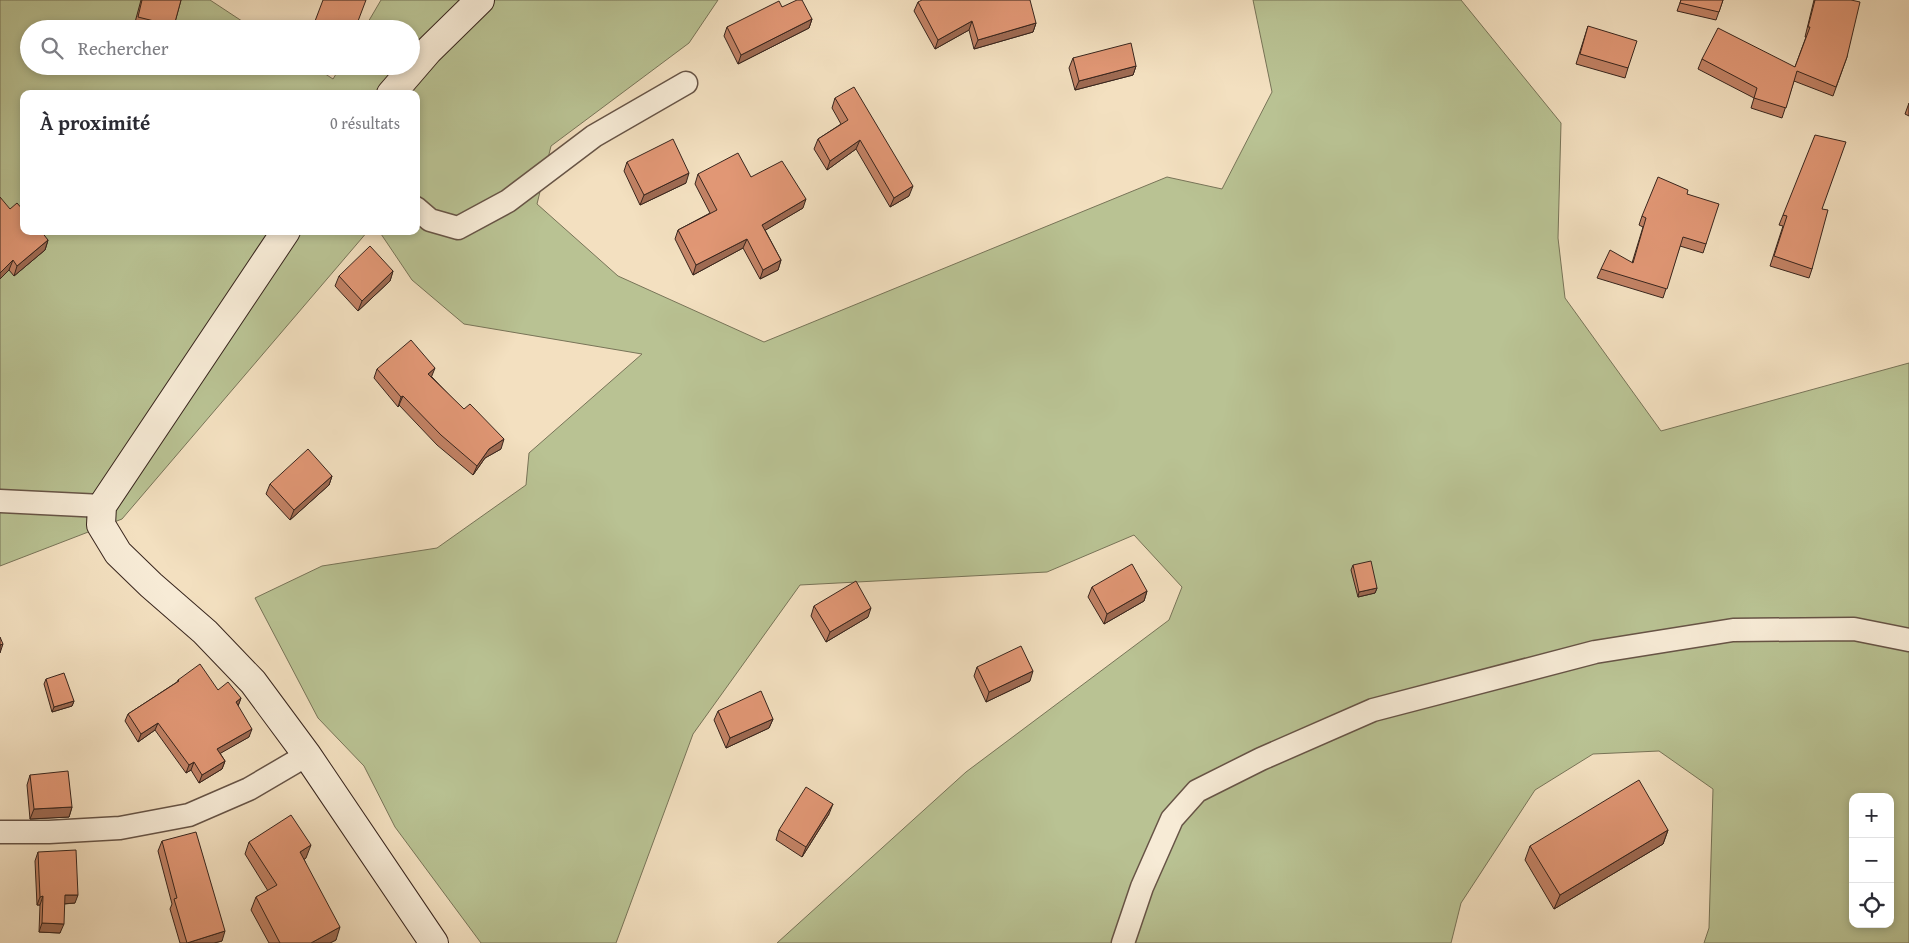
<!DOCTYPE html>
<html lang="fr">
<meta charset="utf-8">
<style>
body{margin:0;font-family:"Gentium Book Plus",serif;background:#f7f7f7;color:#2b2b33}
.controls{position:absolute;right:15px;bottom:15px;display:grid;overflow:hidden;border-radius:10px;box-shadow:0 2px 8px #0003}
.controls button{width:45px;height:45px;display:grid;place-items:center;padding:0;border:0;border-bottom:1px solid #e1e1e2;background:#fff;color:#2b2b33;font:25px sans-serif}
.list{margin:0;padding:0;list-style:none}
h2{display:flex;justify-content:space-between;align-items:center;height:65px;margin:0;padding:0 20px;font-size:21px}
h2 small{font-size:16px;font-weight:400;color:#7c7c81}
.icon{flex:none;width:28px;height:28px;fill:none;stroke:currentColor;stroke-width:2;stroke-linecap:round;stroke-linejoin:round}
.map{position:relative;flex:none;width:1909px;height:943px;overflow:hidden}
.search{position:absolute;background:#fff;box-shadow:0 2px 8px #0003;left:20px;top:20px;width:400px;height:55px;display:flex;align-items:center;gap:12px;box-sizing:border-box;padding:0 18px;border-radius:28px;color:#7c7c81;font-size:19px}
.panel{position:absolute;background:#fff;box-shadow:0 2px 8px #0003;left:20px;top:90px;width:400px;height:145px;border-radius:10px}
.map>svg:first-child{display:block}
.green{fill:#b9c293;stroke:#787458;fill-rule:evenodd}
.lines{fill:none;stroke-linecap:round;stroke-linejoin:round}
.street-casing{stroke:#675446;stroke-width:25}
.secondary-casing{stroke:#38251d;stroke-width:30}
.street{stroke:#f7ebd6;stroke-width:22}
.secondary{stroke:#f7ebd6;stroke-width:28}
.wall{fill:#c28265;stroke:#38251d}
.shaded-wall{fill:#9e6a52;stroke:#38251d}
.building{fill:#e19775;stroke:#38251d}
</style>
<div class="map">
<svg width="1909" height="943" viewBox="0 0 1909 943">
<rect width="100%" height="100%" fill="#f3e0c0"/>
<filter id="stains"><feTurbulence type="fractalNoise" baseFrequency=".004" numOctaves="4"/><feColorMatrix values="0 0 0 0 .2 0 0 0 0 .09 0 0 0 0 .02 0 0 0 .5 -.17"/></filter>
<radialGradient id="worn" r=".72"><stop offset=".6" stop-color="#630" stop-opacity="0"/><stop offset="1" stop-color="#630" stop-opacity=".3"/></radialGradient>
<path class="green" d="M 0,0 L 210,0 L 254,29 L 29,29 L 29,66 L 313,66 L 333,79 L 341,66 L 411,66 L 411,29 L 364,29 L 381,0 L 718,0 L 689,43 L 551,146 L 537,204 L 618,276 L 764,342 L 1167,177 L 1222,189 L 1272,92 L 1253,0 L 1461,0 L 1561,123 L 1558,238 L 1565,298 L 1661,431 L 1909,363 L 1909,943 L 1704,943 L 1709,928 L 1713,789 L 1659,751 L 1593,754 L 1535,790 L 1461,903 L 1451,943 L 777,943 L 966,772 L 1169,620 L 1182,587 L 1134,535 L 1047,572 L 800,585 L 693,734 L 616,943 L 481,943 L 395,827 L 364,766 L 318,718 L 255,598 L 322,566 L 437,548 L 526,485 L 529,453 L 642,354 L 464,324 L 412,280 L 379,231 L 416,231 L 416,94 L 24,94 L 24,231 L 368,231 L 122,519 L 0,566 ZM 1853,797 L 1890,797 L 1890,924 L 1853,924 Z"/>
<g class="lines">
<g class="street-casing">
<path id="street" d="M 416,208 L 430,220 L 458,228 L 508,201 L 594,136 L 686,83
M 0,501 L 102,506
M 0,832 L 49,832 L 120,828 L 189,815 L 249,789 L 307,755
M 1123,943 L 1142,887 L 1172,819 L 1197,791 L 1261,759 L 1373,710 L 1595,652 L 1733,630 L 1854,629 L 1909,640"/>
</g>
<g class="secondary-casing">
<path id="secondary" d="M 391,94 L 428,51 L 480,0
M 286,231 L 102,506 L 101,525 L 118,553 L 151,585 L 205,632 L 253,682 L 307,755 L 434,943"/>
</g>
<use href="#street" class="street"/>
<use href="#secondary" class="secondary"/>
</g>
<path class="wall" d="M 141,0 L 181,0 L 173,29 L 144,29 L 134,26 Z
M 1681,0 L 1723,0 L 1716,20 L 1677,11 Z
M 1814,0 L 1851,0 L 1847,57 L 1833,96 L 1794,81 L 1782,118 L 1751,108 L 1754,98 L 1698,69 L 1702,59 L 1795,67 L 1806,37 L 1805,37 Z
M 918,2 L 1036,23 L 1033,32 L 974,49 L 969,30 L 935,49 L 914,11 Z
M 782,7 L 812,19 L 809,28 L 738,64 L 724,36 L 727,27 Z
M 1588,26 L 1628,68 L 1625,78 L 1576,64 Z
M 1073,58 L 1136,66 L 1133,75 L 1075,90 L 1069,68 Z
M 835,98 L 909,196 L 890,207 L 856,149 L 827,170 L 814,149 L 818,139 L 841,124 L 832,108 Z
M 1909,103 L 1909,116 L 1905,114 Z
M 627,162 L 686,183 L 640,205 L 624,171 Z
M 698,174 L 751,177 L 803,208 L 765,230 L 781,260 L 778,270 L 760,279 L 743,248 L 693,275 L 675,239 L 678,230 L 710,213 L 695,184 Z
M 1687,194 L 1706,244 L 1703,253 L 1680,246 L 1663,298 L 1597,278 L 1601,269 L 1632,263 L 1643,227 L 1639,225 L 1642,216 Z
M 10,209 L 48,240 L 45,250 L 14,276 L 9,270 Z
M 1822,209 L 1812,269 L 1809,278 L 1770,266 L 1783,226 L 1779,225 L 1783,215 Z
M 393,271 L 390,281 L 358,311 L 335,286 L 339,276 Z
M 377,369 L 432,377 L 501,449 L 485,458 L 473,475 L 437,445 L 399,405 L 398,407 L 374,378 Z
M 332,476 L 329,485 L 290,520 L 266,494 L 270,484 Z
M 1353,565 L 1377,588 L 1375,593 L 1358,597 L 1351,570 Z
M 1092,587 L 1147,591 L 1144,601 L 1104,624 L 1088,597 Z
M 814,606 L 868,617 L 826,642 L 811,616 Z
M 977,667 L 1030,681 L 986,702 L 974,676 Z
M 46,679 L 74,701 L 72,706 L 52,712 L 44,684 Z
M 178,680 L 218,690 L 241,698 L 238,706 L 249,737 L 220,753 L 225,761 L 222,769 L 199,783 L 191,770 L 186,773 L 155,730 L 138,742 L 125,721 L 128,714 L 177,682 Z
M 718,711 L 773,719 L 769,728 L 726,748 L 714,720 Z
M 30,775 L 72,807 L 69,817 L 30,819 L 27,785 Z
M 829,814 L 802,857 L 776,840 L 779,830 Z
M 1668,830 L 1663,844 L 1554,909 L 1525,860 L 1530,846 Z
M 162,841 L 222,941 L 214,943 L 180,943 L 170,909 L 172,904 L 158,851 Z
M 249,842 L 306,858 L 304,859 L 336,940 L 330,943 L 269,943 L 251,910 L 256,897 L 268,891 L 245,854 Z
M 38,852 L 75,903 L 64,904 L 60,933 L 39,932 L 40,905 L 37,905 L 35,861 Z"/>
<path class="shaded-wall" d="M 812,19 L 809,28 L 738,64 L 741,55 Z
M 972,21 L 969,30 L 935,49 L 938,40 Z
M 1036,23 L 1033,32 L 974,49 L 978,40 Z
M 1136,66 L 1133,75 L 1075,90 L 1079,81 Z
M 860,140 L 856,149 L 827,170 L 830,161 Z
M 689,173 L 686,183 L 640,205 L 644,195 Z
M 913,186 L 909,196 L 890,207 L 894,198 Z
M 806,199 L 803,208 L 759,234 L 762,225 Z
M 747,239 L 743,248 L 693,275 L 696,265 Z
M 48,240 L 45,250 L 14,276 L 17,266 Z
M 13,260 L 9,270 L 0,279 L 0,273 Z
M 781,260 L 778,270 L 760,279 L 763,270 Z
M 393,271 L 390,281 L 358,311 L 362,301 Z
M 435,368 L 431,378 L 428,374 Z
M 403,396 L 399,405 L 398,407 L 401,397 Z
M 504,439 L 501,449 L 485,458 L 473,475 L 477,466 L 489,449 Z
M 332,476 L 329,485 L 290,520 L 294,510 Z
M 1377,588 L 1375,593 L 1358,597 L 1359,592 Z
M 1147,591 L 1144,601 L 1104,624 L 1107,614 Z
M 871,608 L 868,617 L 826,642 L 830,632 Z
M 3,644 L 0,653 L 0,645 Z
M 1033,671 L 1030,681 L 986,702 L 989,692 Z
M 241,698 L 238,706 L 236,702 Z
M 74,701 L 72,706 L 52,712 L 54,707 Z
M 773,719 L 769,728 L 726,748 L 730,738 Z
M 158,723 L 155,730 L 138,742 L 141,734 Z
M 252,729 L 249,737 L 214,757 L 217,749 Z
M 225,761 L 222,769 L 199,783 L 202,775 Z
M 194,762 L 191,770 L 186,773 L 189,765 Z
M 833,804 L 829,814 L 802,857 L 806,847 Z
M 72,807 L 69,817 L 30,819 L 34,809 Z
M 1668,830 L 1663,844 L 1554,909 L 1560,895 Z
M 311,845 L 306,858 L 296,865 L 300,852 Z
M 65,895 L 78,895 L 75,903 L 61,904 Z
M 43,896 L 40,905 L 37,905 L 40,897 Z
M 42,923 L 64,924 L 60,933 L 39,932 Z
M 340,927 L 336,940 L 330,943 L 311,943 Z
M 225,931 L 222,941 L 214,943 L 187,943 Z"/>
<path class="building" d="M 142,0 L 181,0 L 174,26 L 138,17 Z
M 323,0 L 366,0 L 355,29 L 312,29 Z
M 797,0 L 802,0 L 812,19 L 741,55 L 727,27 L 779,1 L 782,7 Z
M 922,0 L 1030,0 L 1036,23 L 978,40 L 972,21 L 938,40 L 918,2 Z
M 1681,0 L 1723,0 L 1719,12 L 1680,3 Z
M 1815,0 L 1851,0 L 1860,2 L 1847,57 L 1836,87 L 1797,71 L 1786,108 L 1754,98 L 1757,88 L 1702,59 L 1718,28 L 1795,67 L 1810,27 L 1808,27 Z
M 1588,26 L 1637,41 L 1628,68 L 1580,54 Z
M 1131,43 L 1136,66 L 1079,81 L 1073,58 Z
M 854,87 L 913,186 L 894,198 L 860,140 L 830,161 L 818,139 L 848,120 L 835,98 Z
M 1815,135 L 1846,142 L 1822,209 L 1828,210 L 1812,269 L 1774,256 L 1787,216 L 1783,215 Z
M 673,139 L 689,173 L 644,195 L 627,162 Z
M 738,153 L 751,177 L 782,161 L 806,199 L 762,225 L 781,260 L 763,270 L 747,239 L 696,265 L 678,230 L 717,210 L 698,174 Z
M 1658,177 L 1688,190 L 1687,194 L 1719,204 L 1706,244 L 1683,237 L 1667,289 L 1601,269 L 1610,250 L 1633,263 L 1646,218 L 1642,216 Z
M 0,197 L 10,209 L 17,203 L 24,211 L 24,231 L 41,231 L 48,240 L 17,266 L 13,260 L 0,273 Z
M 370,246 L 393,271 L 362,301 L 339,276 Z
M 411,340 L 435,368 L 428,374 L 464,409 L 470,404 L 504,439 L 489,449 L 477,466 L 441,435 L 403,396 L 401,397 L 377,369 Z
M 308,449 L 332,476 L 294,510 L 270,484 Z
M 1371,561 L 1377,588 L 1359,592 L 1353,565 Z
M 1132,564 L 1147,591 L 1107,614 L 1092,587 Z
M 856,581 L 871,608 L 830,632 L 814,606 Z
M 0,637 L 3,644 L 0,645 Z
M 1021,646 L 1033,671 L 989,692 L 977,667 Z
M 200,664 L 218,690 L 228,682 L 241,698 L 236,702 L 252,729 L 217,749 L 225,761 L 202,775 L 194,762 L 189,765 L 158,723 L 141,734 L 128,714 L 179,681 L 178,680 Z
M 64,673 L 74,701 L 54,707 L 46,679 Z
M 761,691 L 773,719 L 730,738 L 718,711 Z
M 68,771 L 72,807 L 34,809 L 30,775 Z
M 1639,780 L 1668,830 L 1560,895 L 1530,846 Z
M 806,787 L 833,804 L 806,847 L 779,830 Z
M 291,815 L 311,845 L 300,852 L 340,927 L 311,943 L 280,943 L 256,897 L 277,885 L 249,842 Z
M 196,832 L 225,931 L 187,943 L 174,899 L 177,898 L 162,841 Z
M 76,850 L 78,895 L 65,895 L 64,924 L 42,923 L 43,896 L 40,897 L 38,852 Z"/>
<rect width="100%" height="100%" filter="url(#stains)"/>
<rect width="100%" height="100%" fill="url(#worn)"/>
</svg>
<div class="controls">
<button>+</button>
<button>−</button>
<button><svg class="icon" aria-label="locate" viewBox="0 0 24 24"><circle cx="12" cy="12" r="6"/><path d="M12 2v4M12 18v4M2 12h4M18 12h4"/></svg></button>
</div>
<div class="search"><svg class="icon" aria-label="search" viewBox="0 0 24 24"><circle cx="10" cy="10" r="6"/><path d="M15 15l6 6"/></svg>Rechercher</div>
<section class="panel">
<h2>À proximité<small>0 résultats</small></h2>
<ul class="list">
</ul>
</section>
</div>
